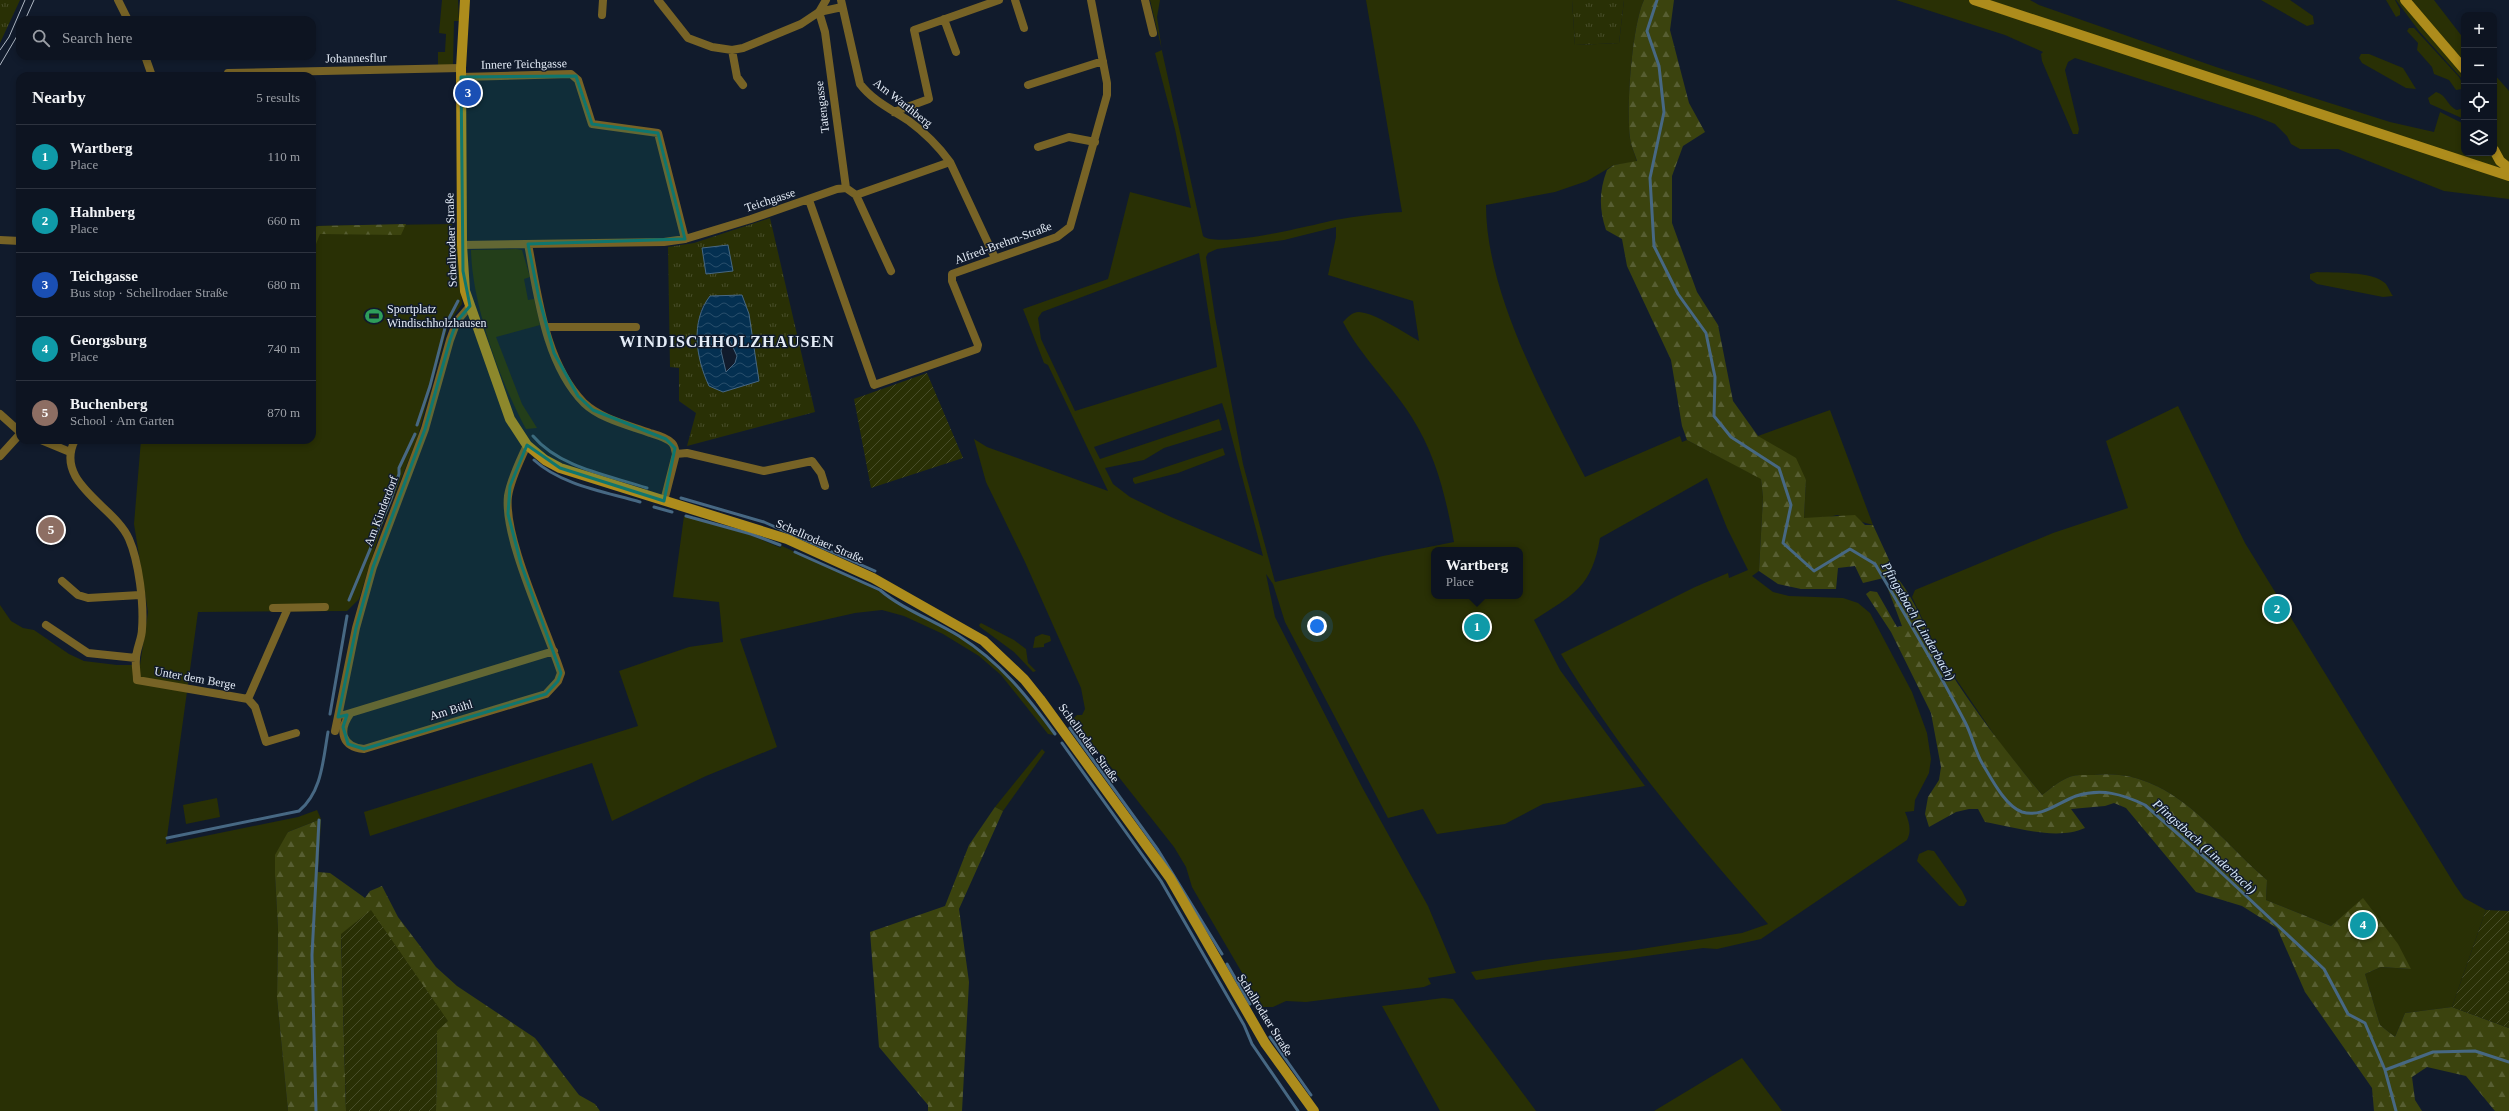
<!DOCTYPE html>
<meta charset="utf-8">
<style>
body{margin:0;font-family:Georgia,serif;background:#161d2a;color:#f1f3f6}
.controls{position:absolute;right:12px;top:12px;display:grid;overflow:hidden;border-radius:8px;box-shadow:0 2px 6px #0003}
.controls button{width:36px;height:36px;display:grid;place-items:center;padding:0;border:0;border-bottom:1px solid #2d333f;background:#0d1421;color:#f1f3f6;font:20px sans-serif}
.you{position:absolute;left:1317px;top:626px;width:14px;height:14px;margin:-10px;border:3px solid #fff;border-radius:50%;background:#1a73e8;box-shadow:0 0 0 6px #1a73e833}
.badge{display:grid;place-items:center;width:26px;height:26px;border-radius:50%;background:#0f766e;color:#fff;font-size:13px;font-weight:700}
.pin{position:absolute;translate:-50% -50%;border:2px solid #fff;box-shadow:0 1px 4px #0006}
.popup{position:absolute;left:1431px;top:547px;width:92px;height:52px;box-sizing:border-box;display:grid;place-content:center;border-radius:8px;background:#0d1421;filter:drop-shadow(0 1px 3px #0005);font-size:13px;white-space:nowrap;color:#9a9ea5}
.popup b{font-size:15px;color:#f1f3f6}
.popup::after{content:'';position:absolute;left:50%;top:100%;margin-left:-8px;border:8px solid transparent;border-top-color:#0d1421}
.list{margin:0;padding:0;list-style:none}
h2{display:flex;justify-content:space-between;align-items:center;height:52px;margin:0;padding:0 16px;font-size:17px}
h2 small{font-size:13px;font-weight:400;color:#9a9ea5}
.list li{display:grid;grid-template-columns:26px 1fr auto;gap:12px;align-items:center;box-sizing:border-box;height:64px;padding:0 16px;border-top:1px solid #2d333f}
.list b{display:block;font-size:15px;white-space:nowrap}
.list p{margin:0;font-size:13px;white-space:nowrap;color:#9a9ea5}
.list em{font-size:13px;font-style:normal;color:#9a9ea5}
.icon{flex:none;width:22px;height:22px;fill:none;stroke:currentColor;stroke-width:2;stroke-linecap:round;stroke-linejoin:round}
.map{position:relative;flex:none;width:2509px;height:1111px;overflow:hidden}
.search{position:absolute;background:#0d1421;box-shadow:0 2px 6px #0003;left:16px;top:16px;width:300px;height:44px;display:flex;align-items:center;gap:10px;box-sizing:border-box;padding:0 14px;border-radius:12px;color:#9a9ea5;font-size:15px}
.panel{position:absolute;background:#0d1421;box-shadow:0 2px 6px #0003;left:16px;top:72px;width:300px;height:372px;border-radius:12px}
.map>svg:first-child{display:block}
.grass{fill:#293005;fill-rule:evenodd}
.forest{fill:url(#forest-firs)}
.park{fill:url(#park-tufts);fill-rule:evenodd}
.garden{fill:url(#garden-furrows)}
.water{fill:url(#water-waves);stroke:#476883;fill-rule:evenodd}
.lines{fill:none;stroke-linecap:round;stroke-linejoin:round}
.stream{stroke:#476883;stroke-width:3}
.street{stroke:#776326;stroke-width:8}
.secondary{stroke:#ad8c1c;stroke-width:10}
.tram{stroke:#afb8c4;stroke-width:1}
.marked{fill:#0f766e;fill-opacity:0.2;stroke:#0f766e;stroke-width:3;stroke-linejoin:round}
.labels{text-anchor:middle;stroke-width:3;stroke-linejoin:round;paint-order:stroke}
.street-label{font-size:12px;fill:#e4ecf7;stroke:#111b2c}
.poi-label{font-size:12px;fill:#e4ecf7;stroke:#111b2c;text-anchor:start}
.water-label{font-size:13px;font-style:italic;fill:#d5e7f8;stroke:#111b2c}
.district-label{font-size:16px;font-weight:bold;letter-spacing:1px;fill:#e4ecf7;stroke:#111b2c}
</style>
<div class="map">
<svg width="2509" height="1111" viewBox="0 0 2509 1111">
<defs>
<pattern id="forest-firs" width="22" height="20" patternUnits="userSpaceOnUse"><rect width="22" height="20" fill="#3b430e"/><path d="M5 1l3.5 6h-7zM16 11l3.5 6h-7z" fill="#575e32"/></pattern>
<pattern id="park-tufts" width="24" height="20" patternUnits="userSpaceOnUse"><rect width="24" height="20" fill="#293005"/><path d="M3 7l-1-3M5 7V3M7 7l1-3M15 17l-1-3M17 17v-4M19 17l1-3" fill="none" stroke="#484e2a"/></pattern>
<pattern id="garden-furrows" width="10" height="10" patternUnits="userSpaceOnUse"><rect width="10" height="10" fill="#293005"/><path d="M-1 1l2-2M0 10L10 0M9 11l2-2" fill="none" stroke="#484e2a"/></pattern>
<pattern id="water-waves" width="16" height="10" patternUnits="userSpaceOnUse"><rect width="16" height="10" fill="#043051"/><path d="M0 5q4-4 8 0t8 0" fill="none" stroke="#284e6b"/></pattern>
</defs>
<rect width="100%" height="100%" fill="#111b2c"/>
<path class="grass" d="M 442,0 L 458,0 L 459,21 L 454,21 L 453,65 L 438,66 L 438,52 L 445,52 L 446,34 L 439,33 Z
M 1150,0 L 1160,0 L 1157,17 L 1162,51 L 1203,236 C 1218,249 1313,225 1335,220 C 1357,216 1380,213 1402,212 L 1366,0 L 1572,0 L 1575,45 L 1619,43 L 1624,0 L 1644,0 C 1632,25 1626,110 1630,138 C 1631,146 1635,154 1637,162 L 1614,165 L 1587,181 L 1555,192 L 1486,205 C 1486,293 1545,399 1585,477 L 1680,436 L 1682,442 L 1687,440 L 1761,478 L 1763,497 L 1759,571 L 1752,576 L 1773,592 L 1789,596 L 1843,598 L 1858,603 L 1870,613 L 1912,692 L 1927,733 L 1931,759 L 1929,773 L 1915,800 L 1914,811 L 1905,812 C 1909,821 1912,831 1907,840 L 1761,939 L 1717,949 L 1703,948 L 1476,980 L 1471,972 L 1543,960 L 1635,950 L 1742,933 L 1768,924 C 1693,839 1619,751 1561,654 L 1695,587 L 1728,573 L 1729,578 L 1748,570 L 1727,528 L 1707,478 L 1600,538 C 1592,587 1573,595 1534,620 L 1560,670 L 1645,786 L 1543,804 L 1505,824 L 1437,834 L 1423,809 L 1388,818 L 1285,622 L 1273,584 L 1266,574 L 1275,617 L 1362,787 L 1428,906 L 1456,973 L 1428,978 L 1431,984 L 1424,987 L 1306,1002 L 1286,1001 L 1273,1007 L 1262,1007 L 1192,887 L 1186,867 L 1174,847 L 1073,719 L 1077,715 L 1082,715 L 1085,709 L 1081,688 L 1025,562 L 986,482 L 974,439 L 987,447 L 1108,491 L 1048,365 L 1044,363 L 1023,309 L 1108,279 L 1130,192 L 1191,208 L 1175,129 L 1155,53 L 1162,50 ZM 1336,227 L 1336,237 L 1328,275 L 1413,301 L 1419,341 C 1405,333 1375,313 1359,312 C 1352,312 1347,318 1343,322 C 1361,357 1391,384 1411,416 C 1436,455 1446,497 1454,542 L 1383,556 L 1275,582 L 1243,464 L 1215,317 L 1206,257 L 1208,253 L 1217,249 L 1284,240 ZM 1199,253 L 1217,367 L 1075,411 L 1041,339 L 1038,318 L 1042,312 ZM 1222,403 L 1225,412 L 1263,556 L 1171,517 L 1130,497 L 1113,484 L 1105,468 L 1144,460 L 1164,448 L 1222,430 L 1219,419 L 1100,459 L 1094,447 ZM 1434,550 L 1520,550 L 1520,596 L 1434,596 Z
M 1896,0 L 2030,0 L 2039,5 L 2216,67 L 2390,122 L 2434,132 L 2440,112 L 2464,124 L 2464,153 L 2494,153 L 2494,74 L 2509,91 L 2509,199 L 2444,191 L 2338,149 L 2300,149 L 2291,144 L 2287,136 L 2275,124 L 2255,116 L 2075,58 L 2068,62 L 2065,70 L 2079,129 L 2078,134 L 2073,134 L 2042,61 L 2041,54 L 2043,52 L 2005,35 Z
M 2261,0 L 2290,0 L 2313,16 L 2314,24 L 2307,26 Z
M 2386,0 L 2395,0 L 2400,9 L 2400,15 L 2396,17 Z
M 2396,0 L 2434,0 L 2464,39 L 2464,81 L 2419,31 Z
M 2409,28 L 2414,28 L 2459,77 L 2464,86 L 2462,89 L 2456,90 L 2449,80 L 2434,74 L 2432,67 L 2417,50 L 2418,43 L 2407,31 Z
M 2361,54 L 2369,54 L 2403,68 L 2416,89 L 2406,88 L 2362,63 L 2359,58 Z
M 2436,92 C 2447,95 2447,106 2457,110 L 2464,108 L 2464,119 L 2430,104 L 2428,98 Z
M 452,224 L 452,234 L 458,235 L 458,264 L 462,304 L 449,322 L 417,439 L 381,529 L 359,599 L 347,611 L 198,612 L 166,844 L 298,817 L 317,810 L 321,819 L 288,832 L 275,875 L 278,929 L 277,998 L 288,1111 L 0,1111 L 0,605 L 11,621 L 23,628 L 34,630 L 69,654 L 84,661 L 117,665 L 140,665 L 148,612 L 134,524 L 141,440 L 312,440 L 312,226 Z
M 516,249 L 522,250 L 530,277 L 524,279 L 528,300 L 534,299 L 540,325 L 496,337 L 522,404 L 537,428 L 526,429 C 500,381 472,304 471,250 Z
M 2317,272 C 2335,273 2371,271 2385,283 C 2388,286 2390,292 2393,296 L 2383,297 L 2317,284 L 2310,279 L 2310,274 Z
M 2178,406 L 2245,543 L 2455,885 L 2464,898 L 2486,910 L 2452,1007 L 2405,1013 L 2395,1037 L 2380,1025 L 2365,974 L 2381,967 L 2410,969 L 2363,899 L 2331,926 L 2266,900 L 2267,880 C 2215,836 2172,767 2094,775 C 2086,775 2074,774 2067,778 C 2058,782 2050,789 2042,795 L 2001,745 L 1939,654 L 1912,597 L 1915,590 L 2053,533 L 2128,508 L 2106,441 Z
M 1830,410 L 1873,525 L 1837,515 L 1821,519 L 1804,518 L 1806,480 L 1758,436 Z
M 1223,448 L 1225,455 L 1178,473 L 1135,484 L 1133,481 L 1133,478 Z
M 684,516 L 750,535 L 781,548 L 780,545 L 879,591 C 902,610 933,621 958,637 C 999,662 1026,697 1054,735 L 1048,734 L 1001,675 L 979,656 L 943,634 L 904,616 L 882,610 L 855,613 L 740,639 L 777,747 L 706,776 L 612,821 L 592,763 L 370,836 L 364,812 L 638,726 L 619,671 L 689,647 L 723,642 L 719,602 L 673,597 Z
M 981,623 L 1014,640 L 1026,649 L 1028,663 L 1036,671 L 1033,672 L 1014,652 L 980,627 L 979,625 Z
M 1042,634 L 1050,636 L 1051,641 L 1044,644 L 1044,647 L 1033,648 L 1035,637 Z
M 1042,749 L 1045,752 L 1003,811 L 995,807 Z
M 217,798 L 220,817 L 186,824 L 183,805 Z
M 1928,850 L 1934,851 L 1962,891 L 1967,901 L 1964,906 L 1959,906 L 1917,861 L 1919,854 Z
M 1443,998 L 1453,999 L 1536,1111 L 1440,1111 L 1382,1006 Z
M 1742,1058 L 1782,1111 L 1654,1111 Z"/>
<path class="forest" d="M 1644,0 L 1674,0 L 1670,30 L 1689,103 L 1705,132 L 1683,146 L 1672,176 L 1672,223 L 1697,292 L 1718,325 L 1733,401 L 1758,436 L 1796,458 L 1806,480 L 1804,518 L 1855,515 L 1865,525 L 1873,525 L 1896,575 L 1863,583 L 1855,566 L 1838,568 L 1836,589 L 1801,589 L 1778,584 L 1759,571 L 1763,497 L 1761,479 L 1687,440 L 1682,426 L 1671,360 L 1627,266 L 1622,239 L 1606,230 C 1599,209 1599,191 1607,170 L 1614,165 L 1637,161 C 1635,154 1631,146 1630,138 C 1626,110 1632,25 1644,0 Z
M 406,224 L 401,235 L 320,234 L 312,254 L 312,230 L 318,226 Z
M 1899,580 C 1917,603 1925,630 1939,654 C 1969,704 2005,750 2042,795 C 2050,789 2058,782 2067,778 C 2074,774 2086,775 2094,775 C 2172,767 2215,836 2267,880 L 2266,900 L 2331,926 L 2363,898 L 2398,944 L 2411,969 L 2381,967 L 2365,974 L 2380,1025 L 2395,1037 L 2405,1013 L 2452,1007 L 2509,1028 L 2509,1111 L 2495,1111 L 2466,1076 L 2427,1067 L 2412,1077 L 2415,1100 L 2422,1111 L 2374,1111 L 2372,1088 L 2305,992 L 2277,928 L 2242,906 L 2196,892 L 2126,808 L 2114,803 L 2105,806 L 2071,809 L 2085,828 C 2056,841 2015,827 1985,822 L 1978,809 L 1969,809 L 1956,812 L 1929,827 L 1925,814 L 1928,797 L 1939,780 L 1941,767 L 1931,713 L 1891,632 L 1866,594 L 1870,591 L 1877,592 L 1897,627 L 1902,626 L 1888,589 L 1892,582 Z
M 995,807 L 1003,811 L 959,909 L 969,982 L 962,1111 L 928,1111 L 928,1105 L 879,1047 L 870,932 L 945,906 L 969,845 Z
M 321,819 L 318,872 L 330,873 L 365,898 L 370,891 L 382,886 L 398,917 L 436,967 L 457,986 L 535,1038 L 579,1095 L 595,1104 L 600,1111 L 436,1111 L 437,1031 L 341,935 L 346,1111 L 288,1111 L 277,998 L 278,929 L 275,875 L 275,855 L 288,832 Z"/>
<path class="park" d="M 0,0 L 20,0 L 0,43 Z
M 1572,0 L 1624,0 L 1619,43 L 1575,45 Z
M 770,218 L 815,412 L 687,446 L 696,413 L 679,401 L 679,368 L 670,367 L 668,247 L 694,243 ZM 742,295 L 759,381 L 723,392 C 708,361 690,341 703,305 Z"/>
<path class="garden" d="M 927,373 L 963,458 L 871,488 L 854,399 Z
M 371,910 L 448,1021 L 437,1031 L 436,1111 L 346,1111 L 341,934 Z
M 2486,910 L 2509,911 L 2509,1028 L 2452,1007 Z"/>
<path class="water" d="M 728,245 L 733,271 L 706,274 L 702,248 Z
M 742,295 L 749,314 L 759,381 L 723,392 L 709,386 C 696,358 690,322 710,296 ZM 724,340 L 730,341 L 737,356 L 735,363 L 726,372 L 721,351 Z"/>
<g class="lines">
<path class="stream" d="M 1657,0 L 1647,31 L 1659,66 L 1664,112 L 1650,178 L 1654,246 L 1678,294 L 1706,333 L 1715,377 L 1714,416 L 1731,437 L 1779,468 L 1791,505 L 1783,543 L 1814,571 L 1850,549 L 1875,564 C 1906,616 1937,668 1965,722 C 1972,735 1975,751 1982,763 C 1991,778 2005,806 2022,812 C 2042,818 2059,802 2076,796 C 2102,788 2122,794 2145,805 L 2211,863 L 2324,969 L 2348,1014 L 2365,1023 L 2385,1070 L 2396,1111
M 417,425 L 430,386 L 446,324 L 458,301
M 533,436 C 560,468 608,475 647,488
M 534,460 C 561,485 606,492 640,502
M 681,498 L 764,522 L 875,571
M 654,507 L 672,512
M 686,516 L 751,534 L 780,545
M 795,552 L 880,590 C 902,609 933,620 959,636 C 1000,662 1027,696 1055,734
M 349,600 L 391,499 L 399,474 L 399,468 L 415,434
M 330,714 L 347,616
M 1070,728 L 1158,850 L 1222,954
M 1062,743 L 1161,881 L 1244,1025 L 1252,1044 L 1298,1111
M 167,838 L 299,811 C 322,792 323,760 328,732
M 1227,964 L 1250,1004
M 1270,1037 L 1311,1095
M 2385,1070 L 2433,1052 L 2475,1051 L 2509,1062
M 316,1111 L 312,955 L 319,820"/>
<path class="street" d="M 118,0 L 128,20
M 658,0 L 688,38 L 712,47 L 732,50 L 743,48 L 801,24 L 819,12 L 826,0
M 841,0 L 860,84 C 873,101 891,109 909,121 C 924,132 939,147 950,162 L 995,258
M 1015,0 L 1024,28
M 1145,0 L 1153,33
M 842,7 L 819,12 L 825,32 L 846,188 L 856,195 L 950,162
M 602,15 L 603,0
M 944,19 L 956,52
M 732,50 L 737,77 L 743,85
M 145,56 L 152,76
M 228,73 L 461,68
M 461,77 L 571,74 L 578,80 L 592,124 L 658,133 L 685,239
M 1028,85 L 1103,61
M 894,112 L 929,99 L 914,30 L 999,0
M 1038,147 L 1069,137 L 1095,142
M 856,195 L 891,271
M 809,200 L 874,385 L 977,349 L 978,345 L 952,281 L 952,274 L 1057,237 L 1070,227 L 1107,95 L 1107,83 L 1091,0
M 0,240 L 20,241
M 528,244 C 538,296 545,363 584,403 C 601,419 628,425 650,433 C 657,435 666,437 672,443 C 675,446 675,450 676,454 L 664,501
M 462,245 L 664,242 L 685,239 L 751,219 L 837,189 L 846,188
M 546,327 L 636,327
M 0,414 L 20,432
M 41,440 L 70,452
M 75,440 C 53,483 115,506 129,539 C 139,562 144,604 142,629 C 142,639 136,649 136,659 C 135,666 137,673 137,680 L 248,699 L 255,707 L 266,742 L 296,733
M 676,454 L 687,453 L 764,471 L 812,461 L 821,473 L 825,486
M 0,456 L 20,434
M 62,581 L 78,595 L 88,598 L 140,595
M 273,608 L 325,607
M 46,625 L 88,653 L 136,658
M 248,699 L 288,608
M 350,714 C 338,731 342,747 364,749 L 546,694 L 558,681 L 561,673 C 547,629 503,538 508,496 C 511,478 520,461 527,445
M 344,715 L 554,651
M 335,731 L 356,628 L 373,567 L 425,429 L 450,340 L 457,321 L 470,306"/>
<path class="secondary" d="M 465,0 L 461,68 L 462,245 L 465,291 L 510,419 L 527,445 L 545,460 L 560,468 L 787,539 L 873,578 L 984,641 L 1024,679 L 1040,699 L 1170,878 L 1265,1043 L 1314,1111
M 1974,0 L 2509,176
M 2405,0 L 2464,69
M 2494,150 L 2500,161 L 2509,168"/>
<path class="tram" d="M 25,20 L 34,0
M 0,50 L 9,37 L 25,0
M 0,65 L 20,31"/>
</g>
<path class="marked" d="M 576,76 L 592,124 L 658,133 L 685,239 L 528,244 L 539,298 L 554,353 L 578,396 L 593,410 L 666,439 L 675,448 L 664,501 L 560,468 L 527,445 L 510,486 L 508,514 L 521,564 L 561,673 L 558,681 L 546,694 L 364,749 L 348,744 L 343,727 L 347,715 L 338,717 L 356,628 L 373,567 L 425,429 L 450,340 L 457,321 L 470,306 L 463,271 L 461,77 Z"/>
<defs>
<g id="stadium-bare" transform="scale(1.38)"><path d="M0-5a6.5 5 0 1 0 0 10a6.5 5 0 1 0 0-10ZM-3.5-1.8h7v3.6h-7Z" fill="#2e9e5b" stroke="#111b2c" stroke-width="2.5" paint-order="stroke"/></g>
</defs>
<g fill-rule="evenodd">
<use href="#stadium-bare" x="374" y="316"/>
</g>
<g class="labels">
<g class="street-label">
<text transform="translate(356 58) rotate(-1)" y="4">Johannesflur</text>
<text transform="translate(524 64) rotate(-1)" y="4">Innere Teichgasse</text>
<text transform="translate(903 103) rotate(38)" y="4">Am Warthberg</text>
<text transform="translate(822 107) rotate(-97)" y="4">Tatengasse</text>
<text transform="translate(770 200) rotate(-18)" y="4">Teichgasse</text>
<text transform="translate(451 240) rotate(-92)" y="4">Schellrodaer Straße</text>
<text transform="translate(1003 243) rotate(-20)" y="4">Alfred-Brehm-Straße</text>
<text transform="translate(381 511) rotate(-69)" y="4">Am Kinderdorf</text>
<text transform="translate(820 541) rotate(23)" y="4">Schellrodaer Straße</text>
<text transform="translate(195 678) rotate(10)" y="4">Unter dem Berge</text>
<text transform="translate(451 710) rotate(-17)" y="4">Am Bühl</text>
<text transform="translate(1089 743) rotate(54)" y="4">Schellrodaer Straße</text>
<text transform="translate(1265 1015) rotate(58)" y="4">Schellrodaer Straße</text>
</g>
<g class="poi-label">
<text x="387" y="313">Sportplatz<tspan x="387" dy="14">Windischholzhausen</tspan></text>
</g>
<g class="water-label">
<text transform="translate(1919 621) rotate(60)" y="5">Pfingstbach (Linderbach)</text>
<text transform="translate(2205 846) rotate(42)" y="5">Pfingstbach (Linderbach)</text>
</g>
<g class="district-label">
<text x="727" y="347">WINDISCHHOLZHAUSEN</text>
</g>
</g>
</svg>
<div class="controls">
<button>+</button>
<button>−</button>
<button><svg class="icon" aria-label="locate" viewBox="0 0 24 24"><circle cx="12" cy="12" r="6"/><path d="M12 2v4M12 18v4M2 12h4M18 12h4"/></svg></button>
<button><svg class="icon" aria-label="layers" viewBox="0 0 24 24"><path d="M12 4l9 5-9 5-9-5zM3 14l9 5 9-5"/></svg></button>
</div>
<div class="you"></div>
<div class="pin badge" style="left:1477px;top:627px;background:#0f9aa8">1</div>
<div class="popup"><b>Wartberg</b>Place</div>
<div class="pin badge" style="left:2277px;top:609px;background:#0f9aa8">2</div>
<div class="pin badge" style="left:468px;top:93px;background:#1a4fb4">3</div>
<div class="pin badge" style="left:2363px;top:925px;background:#0f9aa8">4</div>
<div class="pin badge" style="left:51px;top:530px;background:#8d6e63">5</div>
<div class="search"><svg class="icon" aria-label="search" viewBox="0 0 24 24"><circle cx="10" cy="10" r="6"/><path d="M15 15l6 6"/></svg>Search here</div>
<section class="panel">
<h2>Nearby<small>5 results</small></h2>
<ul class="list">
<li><span class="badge" style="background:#0f9aa8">1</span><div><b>Wartberg</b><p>Place</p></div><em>110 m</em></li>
<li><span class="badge" style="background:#0f9aa8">2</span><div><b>Hahnberg</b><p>Place</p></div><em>660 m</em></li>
<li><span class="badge" style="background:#1a4fb4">3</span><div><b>Teichgasse</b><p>Bus stop · Schellrodaer Straße</p></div><em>680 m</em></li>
<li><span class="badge" style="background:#0f9aa8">4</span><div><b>Georgsburg</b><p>Place</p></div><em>740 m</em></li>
<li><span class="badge" style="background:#8d6e63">5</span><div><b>Buchenberg</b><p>School · Am Garten</p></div><em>870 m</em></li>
</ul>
</section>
</div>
